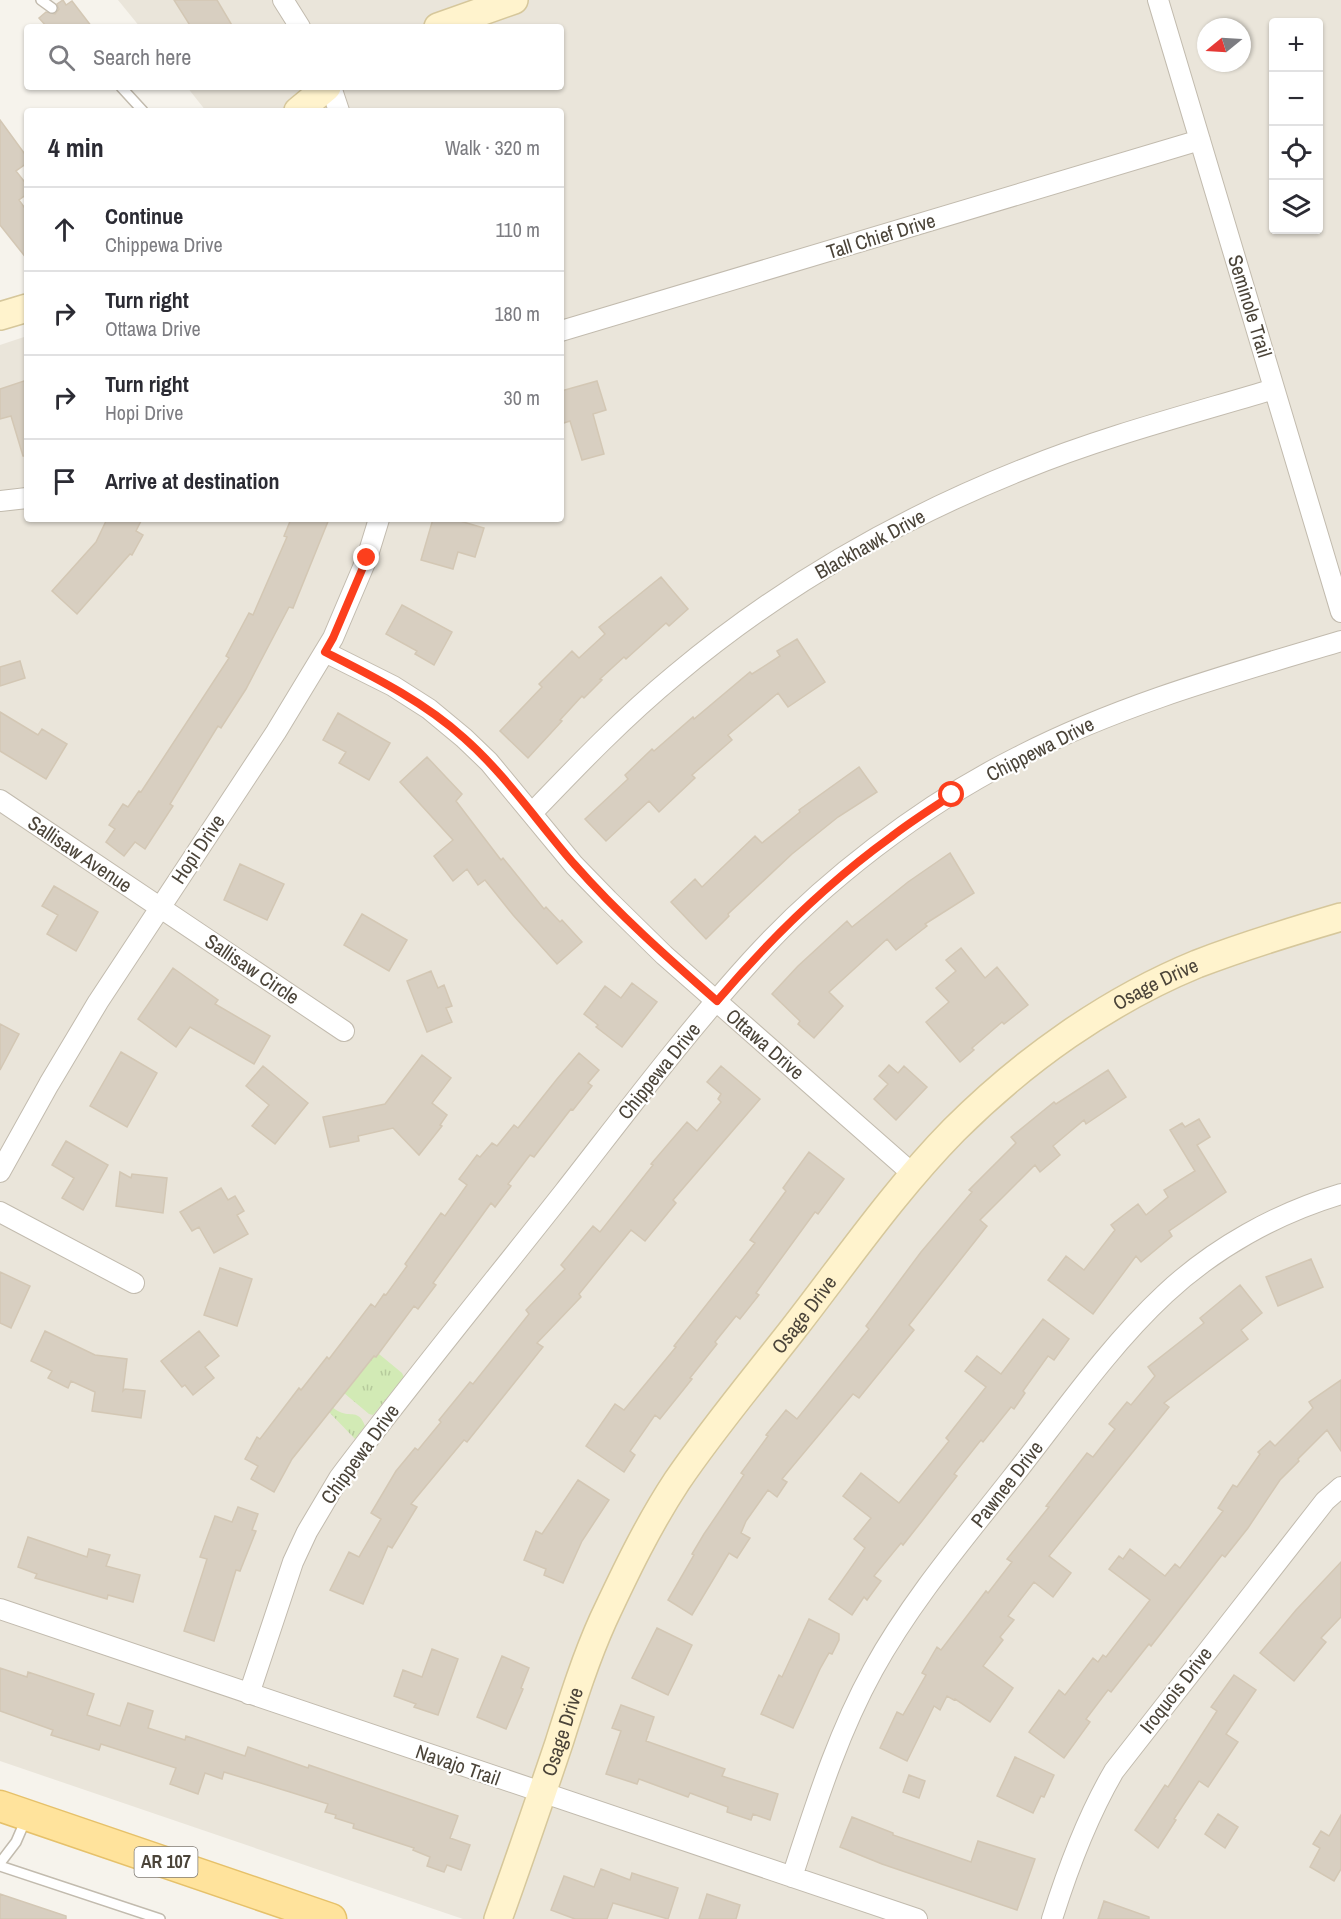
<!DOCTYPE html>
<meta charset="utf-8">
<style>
body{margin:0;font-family:"Archivo Narrow",sans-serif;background:#f2f2f3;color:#2b2b33}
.controls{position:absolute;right:18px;top:18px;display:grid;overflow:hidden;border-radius:6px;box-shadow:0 2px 4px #0004}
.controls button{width:54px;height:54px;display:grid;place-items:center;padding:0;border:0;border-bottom:2px solid #e1e1e2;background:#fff;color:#2b2b33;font:30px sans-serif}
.compass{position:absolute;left:1197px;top:18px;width:54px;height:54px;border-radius:50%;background:#fff;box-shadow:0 2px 4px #0004;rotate:252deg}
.stop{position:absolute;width:18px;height:18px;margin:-14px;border:4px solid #fc3f1d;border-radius:50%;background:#fff}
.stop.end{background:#fc3f1d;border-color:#fff;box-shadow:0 2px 6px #0008}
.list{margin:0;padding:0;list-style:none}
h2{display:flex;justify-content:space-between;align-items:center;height:78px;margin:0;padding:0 24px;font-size:26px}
h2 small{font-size:20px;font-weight:400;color:#7c7c81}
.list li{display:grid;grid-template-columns:39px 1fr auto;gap:18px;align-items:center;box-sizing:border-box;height:84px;padding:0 24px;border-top:2px solid #e1e1e2}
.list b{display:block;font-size:22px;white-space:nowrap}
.list p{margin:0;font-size:20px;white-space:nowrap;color:#7c7c81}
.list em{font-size:20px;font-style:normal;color:#7c7c81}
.icon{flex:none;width:33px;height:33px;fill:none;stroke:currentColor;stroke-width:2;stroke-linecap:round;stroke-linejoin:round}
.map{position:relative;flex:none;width:1341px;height:1919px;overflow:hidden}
.search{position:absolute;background:#fff;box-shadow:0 2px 4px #0004;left:24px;top:24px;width:540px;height:66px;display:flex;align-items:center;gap:15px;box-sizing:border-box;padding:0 21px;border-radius:6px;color:#7c7c81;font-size:22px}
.panel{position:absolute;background:#fff;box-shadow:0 2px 4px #0004;left:24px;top:108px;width:540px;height:414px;border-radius:6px}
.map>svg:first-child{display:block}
.residential{fill:#eae5da;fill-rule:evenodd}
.grass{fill:url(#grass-tufts)}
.building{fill:#d8cfc1;stroke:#d3c7b4;stroke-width:1.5}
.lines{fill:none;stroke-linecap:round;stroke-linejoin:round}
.lane-casing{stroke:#c2bbae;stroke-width:12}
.street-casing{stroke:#c2bbae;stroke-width:22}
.secondary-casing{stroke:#d6c79b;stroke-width:30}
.primary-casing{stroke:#e6c16a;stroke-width:33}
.lane{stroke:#fff;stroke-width:9}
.street{stroke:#fff;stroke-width:20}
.secondary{stroke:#fff3cd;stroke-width:27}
.primary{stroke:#ffe39c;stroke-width:30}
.route{stroke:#fc3f1d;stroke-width:8}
.labels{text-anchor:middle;stroke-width:4.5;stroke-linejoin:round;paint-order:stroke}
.shield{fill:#fff;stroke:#817c74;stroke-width:1.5}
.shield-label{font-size:18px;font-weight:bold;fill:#4b4439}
.street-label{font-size:20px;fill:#4b4439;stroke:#fff}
</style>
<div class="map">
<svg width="1341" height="1919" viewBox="0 0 1341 1919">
<defs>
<pattern id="grass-tufts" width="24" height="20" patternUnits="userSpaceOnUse" patternTransform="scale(1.5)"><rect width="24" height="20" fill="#d2eab5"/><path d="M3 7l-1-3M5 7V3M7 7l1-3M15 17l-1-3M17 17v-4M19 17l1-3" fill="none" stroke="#b6ca9c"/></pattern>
</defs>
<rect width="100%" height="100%" fill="#f6f3ec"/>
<path class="residential" d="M 118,0 L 1341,0 L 1341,1919 L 463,1919 L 0,1761 L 0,345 L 27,336 L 27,519 L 561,519 L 561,111 L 206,111 L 187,87 L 561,87 L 561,27 L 140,27 ZM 1274,22 L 1318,22 L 1318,230 L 1274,230 ZM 1206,27 L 1242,27 L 1242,63 L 1206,63 Z"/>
<path class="grass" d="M 354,1341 L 376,1357 L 379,1354 L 402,1373 L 404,1377 L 373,1415 L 369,1414 L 344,1393 L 367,1364 Z
M 319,1396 C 326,1401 333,1409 340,1412 C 350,1417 359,1409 365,1426 L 355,1439 L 329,1412 Z"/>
<path class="building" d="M 63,0 L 66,5 L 72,1 L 92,27 L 47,27 L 39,18 L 46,12 L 55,14 L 59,9 L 57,4 Z
M 174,0 L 217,0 L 233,27 L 191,27 Z
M 0,120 L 27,157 L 27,163 L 16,171 L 27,185 L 27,194 L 19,200 L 27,211 L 27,259 L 0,225 Z
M 27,380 L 27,456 L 23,456 L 11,416 L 0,419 L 0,389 Z
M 597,381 L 606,410 L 593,414 L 604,454 L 582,460 L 570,421 L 561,424 L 561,391 Z
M 107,519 L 142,519 L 136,531 L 143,535 L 132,555 L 130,554 L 77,614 L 52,591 L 96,542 Z
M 291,519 L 329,519 L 293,608 L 289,607 L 246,689 L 221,728 L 218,726 L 170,804 L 173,806 L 145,849 L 135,842 L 124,856 L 106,842 L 115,829 L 109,825 L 123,804 L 128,807 L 139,791 L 141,792 L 229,658 L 226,656 L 249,613 L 253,615 L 287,537 L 284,536 Z
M 433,519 L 453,519 L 484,528 L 475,557 L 458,552 L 453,569 L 421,560 Z
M 661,577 L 688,609 L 669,626 L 666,623 L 626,659 L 624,657 L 600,679 L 602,680 L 584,698 L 582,696 L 560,720 L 562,721 L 528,758 L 500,731 L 542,687 L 539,684 L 572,651 L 579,658 L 605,634 L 599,627 Z
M 402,605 L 452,632 L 434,665 L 415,654 L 417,651 L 386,634 Z
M 797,639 L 825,682 L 788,707 L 778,693 L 728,735 L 732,740 L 692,775 L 695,778 L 659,812 L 649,801 L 606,841 L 585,819 L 628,779 L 625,775 L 652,749 L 654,751 L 693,717 L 694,719 L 750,672 L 752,674 L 780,656 L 777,651 Z
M 20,661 L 25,678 L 0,686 L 0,667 Z
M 0,712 L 38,735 L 42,729 L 67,744 L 46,779 L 0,751 Z
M 338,713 L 390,743 L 369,780 L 339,763 L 346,752 L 323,740 Z
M 427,757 L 462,794 L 456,801 L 501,860 L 503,858 L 544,909 L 546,907 L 560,922 L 562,920 L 582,942 L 557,964 L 513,915 L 485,880 L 478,885 L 467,869 L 453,881 L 434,856 L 453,840 L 400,782 Z
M 859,767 L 877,792 L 838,817 L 792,854 L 728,914 L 729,916 L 706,939 L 671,902 L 695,879 L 702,887 L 755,836 L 762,843 L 800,812 L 799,810 Z
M 950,853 L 974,893 L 925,924 L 927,926 L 896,950 L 887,939 L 829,992 L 843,1006 L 814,1038 L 798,1024 L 800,1021 L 772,994 L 798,966 L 847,921 L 852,927 L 908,882 Z
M 240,864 L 284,884 L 267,920 L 224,900 Z
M 54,886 L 98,912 L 76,951 L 47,934 L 58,915 L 42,906 Z
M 362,914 L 407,940 L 389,971 L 344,945 Z
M 961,948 L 985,978 L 997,967 L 1028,1005 L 1004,1024 L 1002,1022 L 972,1048 L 974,1050 L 960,1062 L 926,1022 L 949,1002 L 936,988 L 956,971 L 946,960 Z
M 173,968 L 218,1000 L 215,1004 L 270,1036 L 254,1064 L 190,1027 L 176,1047 L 138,1019 Z
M 431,971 L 438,988 L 444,985 L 452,1006 L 446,1008 L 452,1022 L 427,1032 L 407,981 Z
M 632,983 L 657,1002 L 622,1047 L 596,1027 L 598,1025 L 584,1014 L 605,986 L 621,998 Z
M 0,1024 L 19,1034 L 0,1070 Z
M 121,1052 L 157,1073 L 127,1127 L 90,1106 Z
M 579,1053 L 599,1070 L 588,1083 L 592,1086 L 573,1110 L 571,1109 L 534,1157 L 530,1155 L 508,1184 L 511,1186 L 495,1207 L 491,1203 L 433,1283 L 436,1285 L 418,1309 L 414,1306 L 376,1357 L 374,1356 L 292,1459 L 274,1492 L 251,1479 L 258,1466 L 245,1459 L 257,1437 L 260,1439 L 299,1388 L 301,1390 L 327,1357 L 329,1359 L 371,1304 L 375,1307 L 384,1294 L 386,1295 L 407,1266 L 405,1264 L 441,1213 L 445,1216 L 467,1185 L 459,1179 L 477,1155 L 480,1157 L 492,1143 L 497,1146 L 514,1125 L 518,1128 L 557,1079 Z
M 422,1055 L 451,1078 L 432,1103 L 447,1115 L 440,1125 L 442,1126 L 419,1155 L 393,1128 L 358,1136 L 359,1141 L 330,1147 L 323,1117 L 385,1104 Z
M 889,1065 L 898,1073 L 904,1066 L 927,1087 L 896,1120 L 874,1099 L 888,1084 L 879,1076 Z
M 263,1066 L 308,1103 L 275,1144 L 252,1126 L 269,1105 L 246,1086 Z
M 721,1066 L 760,1099 L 673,1200 L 676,1203 L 645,1241 L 631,1230 L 579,1294 L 581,1297 L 537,1343 L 543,1347 L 467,1442 L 464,1440 L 411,1504 L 417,1507 L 392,1548 L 388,1546 L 363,1604 L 330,1590 L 349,1552 L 359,1557 L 381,1519 L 371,1513 L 396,1471 L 415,1448 L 418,1450 L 441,1422 L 439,1420 L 470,1382 L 473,1384 L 529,1314 L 526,1310 L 565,1269 L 561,1265 L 593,1226 L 600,1232 L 653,1165 L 651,1164 L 687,1122 L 697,1131 L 721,1102 L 718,1099 L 721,1094 L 707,1082 Z
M 1108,1070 L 1126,1097 L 1086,1124 L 1084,1120 L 1053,1146 L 1060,1155 L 1040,1172 L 1035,1165 L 980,1220 L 987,1226 L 909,1325 L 914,1330 L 859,1398 L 853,1394 L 782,1479 L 787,1482 L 777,1497 L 768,1490 L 746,1521 L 741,1533 L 750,1538 L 737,1558 L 729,1553 L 692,1615 L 668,1600 L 694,1555 L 692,1554 L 704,1534 L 744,1475 L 741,1473 L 768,1436 L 766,1435 L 786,1410 L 797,1419 L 869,1329 L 866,1326 L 921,1252 L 972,1192 L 969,1190 L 1016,1143 L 1011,1137 L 1054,1102 L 1056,1104 Z
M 1199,1119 L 1210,1137 L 1197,1145 L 1226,1192 L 1169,1231 L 1172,1236 L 1141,1262 L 1136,1256 L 1093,1314 L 1048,1280 L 1066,1256 L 1084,1270 L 1115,1230 L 1111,1225 L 1138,1204 L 1146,1215 L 1168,1197 L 1164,1190 L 1195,1171 L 1170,1130 L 1182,1123 L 1185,1127 Z
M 66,1141 L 108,1165 L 83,1210 L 62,1198 L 74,1178 L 52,1165 Z
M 809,1152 L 844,1179 L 818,1214 L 815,1212 L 756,1293 L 759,1295 L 740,1319 L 736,1316 L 715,1342 L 717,1344 L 690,1378 L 692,1379 L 660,1419 L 655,1415 L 630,1451 L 635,1455 L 624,1472 L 586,1446 L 615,1404 L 624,1410 L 676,1347 L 674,1346 L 755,1243 L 750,1240 L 786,1191 L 783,1188 Z
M 120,1172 L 131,1178 L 132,1174 L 167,1178 L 163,1213 L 116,1206 Z
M 221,1188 L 228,1200 L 235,1196 L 244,1211 L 237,1215 L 248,1234 L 214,1253 L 199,1227 L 192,1231 L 180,1212 Z
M 1311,1259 L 1323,1287 L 1278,1306 L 1266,1277 Z
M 220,1268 L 252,1279 L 237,1326 L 204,1315 Z
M 0,1272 L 30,1286 L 11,1328 L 0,1323 Z
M 1240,1285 L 1262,1313 L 1241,1330 L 1248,1339 L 1164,1403 L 1169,1407 L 1049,1556 L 1071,1573 L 1053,1597 L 1034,1582 L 1008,1616 L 1014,1620 L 1000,1637 L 1003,1640 L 983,1666 L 1013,1688 L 990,1722 L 955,1699 L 954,1700 L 947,1696 L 940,1710 L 934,1706 L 907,1761 L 880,1748 L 897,1712 L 903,1715 L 926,1675 L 922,1673 L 937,1647 L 941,1650 L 986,1591 L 988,1593 L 1012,1562 L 1007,1559 L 1049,1507 L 1046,1506 L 1087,1453 L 1093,1457 L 1115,1429 L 1109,1424 L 1127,1402 L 1131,1405 L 1155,1376 L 1148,1367 L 1204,1323 L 1200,1318 Z
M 1043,1319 L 1069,1339 L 1054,1360 L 1048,1356 L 1023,1391 L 1025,1393 L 1014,1409 L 1011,1407 L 983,1442 L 981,1440 L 954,1474 L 957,1476 L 922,1521 L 903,1545 L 901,1543 L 874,1576 L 881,1581 L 867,1600 L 864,1597 L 852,1615 L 829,1599 L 865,1548 L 854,1539 L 871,1518 L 843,1496 L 861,1473 L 899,1503 L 949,1441 L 946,1438 L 986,1387 L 965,1371 L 977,1356 L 1001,1374 Z
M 45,1331 L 95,1355 L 127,1359 L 123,1391 L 125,1389 L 145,1391 L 141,1418 L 92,1411 L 95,1392 L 71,1381 L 68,1388 L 48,1378 L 52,1371 L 31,1361 Z
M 199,1331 L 219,1356 L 205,1367 L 214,1378 L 193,1395 L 185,1385 L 182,1387 L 161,1361 Z
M 1341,1380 L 1341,1451 L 1327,1430 L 1298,1459 L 1299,1461 L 1280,1480 L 1248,1528 L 1225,1557 L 1222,1555 L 1151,1646 L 1149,1644 L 1111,1692 L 1108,1690 L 1086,1719 L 1090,1722 L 1064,1758 L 1029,1732 L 1059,1690 L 1065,1695 L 1093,1658 L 1098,1662 L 1103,1655 L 1106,1657 L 1150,1600 L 1109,1569 L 1119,1556 L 1123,1559 L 1130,1549 L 1165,1576 L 1175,1564 L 1180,1568 L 1223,1511 L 1218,1508 L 1233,1485 L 1237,1487 L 1260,1454 L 1258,1452 L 1270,1441 L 1275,1446 L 1313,1408 L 1309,1402 Z
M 578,1480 L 609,1500 L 582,1541 L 563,1583 L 544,1575 L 546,1569 L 524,1560 L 536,1531 L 542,1534 Z
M 238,1507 L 258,1514 L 252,1530 L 256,1531 L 240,1571 L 236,1570 L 214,1641 L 184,1631 L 207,1559 L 200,1557 L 215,1516 L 232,1522 Z
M 28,1537 L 87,1557 L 89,1549 L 110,1555 L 106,1566 L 140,1575 L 133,1602 L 108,1595 L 107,1599 L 35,1578 L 37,1574 L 18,1567 Z
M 1341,1562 L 1341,1617 L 1321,1638 L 1326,1642 L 1294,1681 L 1260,1653 L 1296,1610 Z
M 809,1619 L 839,1634 L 839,1640 L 832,1654 L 829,1653 L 820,1669 L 793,1728 L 761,1714 L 779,1675 L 782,1677 Z
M 657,1628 L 692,1645 L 668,1695 L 632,1678 Z
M 432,1649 L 458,1659 L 438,1715 L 414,1707 L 416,1704 L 394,1696 L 403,1670 L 422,1677 Z
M 502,1656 L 529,1668 L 521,1688 L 523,1689 L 506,1729 L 477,1717 Z
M 0,1668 L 27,1677 L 28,1672 L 94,1694 L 87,1715 L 120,1726 L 128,1703 L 153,1711 L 148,1728 L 185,1740 L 186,1736 L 245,1756 L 248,1747 L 308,1768 L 309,1765 L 458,1816 L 450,1838 L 470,1845 L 461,1870 L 447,1865 L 444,1872 L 427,1866 L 430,1857 L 413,1850 L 414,1848 L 353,1828 L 354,1824 L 335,1818 L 336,1815 L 325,1812 L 328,1804 L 290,1792 L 224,1772 L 222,1779 L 205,1773 L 198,1794 L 170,1784 L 176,1768 L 101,1744 L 99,1750 L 51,1735 L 53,1730 L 0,1711 Z
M 1234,1675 L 1256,1690 L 1226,1734 L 1238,1742 L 1208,1787 L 1199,1781 L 1174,1819 L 1176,1820 L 1158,1848 L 1135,1830 L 1165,1785 L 1168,1787 L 1217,1711 L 1211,1707 Z
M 621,1705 L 654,1717 L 646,1741 L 725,1769 L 722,1776 L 778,1794 L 770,1820 L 753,1814 L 751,1820 L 727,1812 L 728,1807 L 690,1793 L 688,1797 L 639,1779 L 637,1784 L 606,1774 L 621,1731 L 612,1728 Z
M 1015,1757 L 1054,1775 L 1044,1797 L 1041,1796 L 1033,1813 L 997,1796 Z
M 909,1775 L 925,1781 L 919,1798 L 903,1792 Z
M 1218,1814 L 1238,1827 L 1225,1848 L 1205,1834 Z
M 1341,1815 L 1341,1869 L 1334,1881 L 1310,1867 L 1320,1848 L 1313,1844 L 1321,1831 L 1329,1836 Z
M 852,1817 L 893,1833 L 893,1835 L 971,1862 L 978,1841 L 1035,1859 L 1017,1910 L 882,1864 L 840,1847 Z
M 601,1869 L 630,1880 L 632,1873 L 678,1888 L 668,1919 L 613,1903 L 607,1919 L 575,1919 L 551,1910 L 564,1876 L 594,1887 Z
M 0,1894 L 66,1916 L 66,1919 L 0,1919 Z
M 707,1894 L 740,1905 L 736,1919 L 699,1919 Z
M 1104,1901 L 1149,1917 L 1149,1919 L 1098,1919 Z"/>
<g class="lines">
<g class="lane-casing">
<path id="lane" d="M 41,0 L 52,8
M 121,87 L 143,111
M 0,1863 L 16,1842 L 26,1819
M 0,1866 L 160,1919"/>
</g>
<g class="street-casing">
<path id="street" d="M 283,0 L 300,27
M 1158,0 L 1341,612
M 331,87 L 339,111
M 561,331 L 1200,140
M 0,501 L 27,498
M 325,652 L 393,686 L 429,709 L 464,738 L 489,762 L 574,865 L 608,900 L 664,955 L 914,1175
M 0,800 L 344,1031
M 532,813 C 578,765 624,717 675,675 C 780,587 898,519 1024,469 C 1105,436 1191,414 1274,389
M 0,1172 L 49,1084 L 98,1002 L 276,732 L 333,638 L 367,558 L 379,519
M 0,1212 L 134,1283
M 0,1609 L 917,1919
M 249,1694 L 293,1562 L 307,1532 L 339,1478 C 412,1381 489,1287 564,1192 C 625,1114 684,1035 751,961 C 822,882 922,805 1018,757 C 1121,704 1231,674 1341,641
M 792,1877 C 815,1807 837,1735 873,1670 C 911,1601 963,1540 1011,1479 C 1060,1417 1108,1347 1165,1294 C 1214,1248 1277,1213 1341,1194
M 1052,1919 C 1068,1868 1087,1817 1114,1771 L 1325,1501 L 1341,1487"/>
</g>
<g class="secondary-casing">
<g id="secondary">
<path d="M 438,27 L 514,0"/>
<path d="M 298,111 L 327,87"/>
<path d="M 0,316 L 27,308"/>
<path id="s1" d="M 498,1919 C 519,1861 539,1802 559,1743 C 572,1702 585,1660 603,1620 C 625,1573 648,1525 677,1481 C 713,1428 755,1378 794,1328 C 846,1261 895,1190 954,1130 C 1023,1061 1107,1001 1197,964 C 1244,946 1293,931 1341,917"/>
</g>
</g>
<g class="primary-casing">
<path id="primary" d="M 0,1806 L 331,1919"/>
</g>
<use href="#lane" class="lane"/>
<use href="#street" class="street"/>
<use href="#secondary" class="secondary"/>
<use href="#primary" class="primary"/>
</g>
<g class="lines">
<path class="route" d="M 367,558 L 333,638 L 325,652 C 374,677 423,701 464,738 C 506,775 538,823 575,865 C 618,914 668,958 717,1001 C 769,940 826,884 891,837 C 910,822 931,809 952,795"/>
</g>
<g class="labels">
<rect class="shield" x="134.5" y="1847" width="63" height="30" rx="4.5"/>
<g class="shield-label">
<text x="166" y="1868">AR 107</text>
</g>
<g class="street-label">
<text transform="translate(881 236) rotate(-17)" y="7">Tall Chief Drive</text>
<text transform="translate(1250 306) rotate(73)" y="7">Seminole Trail</text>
<text transform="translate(870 544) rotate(-29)" y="7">Blackhawk Drive</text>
<text transform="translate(1040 749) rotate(-27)" y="7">Chippewa Drive</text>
<text transform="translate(198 849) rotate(-56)" y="7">Hopi Drive</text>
<text transform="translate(80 854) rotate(34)" y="7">Sallisaw Avenue</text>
<text transform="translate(252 969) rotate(34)" y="7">Sallisaw Circle</text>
<text dy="7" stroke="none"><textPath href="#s1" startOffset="1172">Osage Drive</textPath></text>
<text transform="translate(765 1044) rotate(41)" y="7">Ottawa Drive</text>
<text transform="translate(659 1071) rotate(-51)" y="7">Chippewa Drive</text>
<text dy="7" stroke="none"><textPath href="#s1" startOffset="684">Osage Drive</textPath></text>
<text transform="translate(360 1454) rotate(-54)" y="7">Chippewa Drive</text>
<text transform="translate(1007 1484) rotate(-52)" y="7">Pawnee Drive</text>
<text transform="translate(1176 1690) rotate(-52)" y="7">Iroquois Drive</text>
<text dy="7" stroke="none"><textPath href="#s1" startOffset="198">Osage Drive</textPath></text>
<text transform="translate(458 1765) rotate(19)" y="7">Navajo Trail</text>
</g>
</g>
</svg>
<div class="controls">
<button>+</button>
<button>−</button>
<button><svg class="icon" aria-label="locate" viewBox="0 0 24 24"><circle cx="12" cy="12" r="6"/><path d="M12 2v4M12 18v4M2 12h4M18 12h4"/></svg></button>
<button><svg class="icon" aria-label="layers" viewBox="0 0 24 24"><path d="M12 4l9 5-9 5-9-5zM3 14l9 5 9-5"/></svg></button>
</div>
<svg class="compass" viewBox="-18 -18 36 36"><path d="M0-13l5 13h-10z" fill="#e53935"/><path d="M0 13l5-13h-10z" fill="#7c7c81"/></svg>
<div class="stop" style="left:952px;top:795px"></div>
<div class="stop end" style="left:367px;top:558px"></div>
<div class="search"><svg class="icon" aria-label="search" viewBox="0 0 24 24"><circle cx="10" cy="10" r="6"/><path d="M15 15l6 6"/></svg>Search here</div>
<section class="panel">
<h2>4 min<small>Walk · 320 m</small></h2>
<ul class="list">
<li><svg class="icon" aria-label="ahead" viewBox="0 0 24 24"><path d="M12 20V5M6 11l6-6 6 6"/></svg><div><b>Continue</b><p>Chippewa Drive</p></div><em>110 m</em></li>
<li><svg class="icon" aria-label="right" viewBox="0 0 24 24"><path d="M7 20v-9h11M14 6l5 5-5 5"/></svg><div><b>Turn right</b><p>Ottawa Drive</p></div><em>180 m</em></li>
<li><svg class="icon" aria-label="right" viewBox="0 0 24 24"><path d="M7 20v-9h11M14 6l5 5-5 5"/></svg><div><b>Turn right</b><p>Hopi Drive</p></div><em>30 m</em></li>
<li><svg class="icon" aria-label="arrive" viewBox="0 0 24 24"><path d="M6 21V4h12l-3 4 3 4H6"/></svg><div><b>Arrive at destination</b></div></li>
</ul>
</section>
</div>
